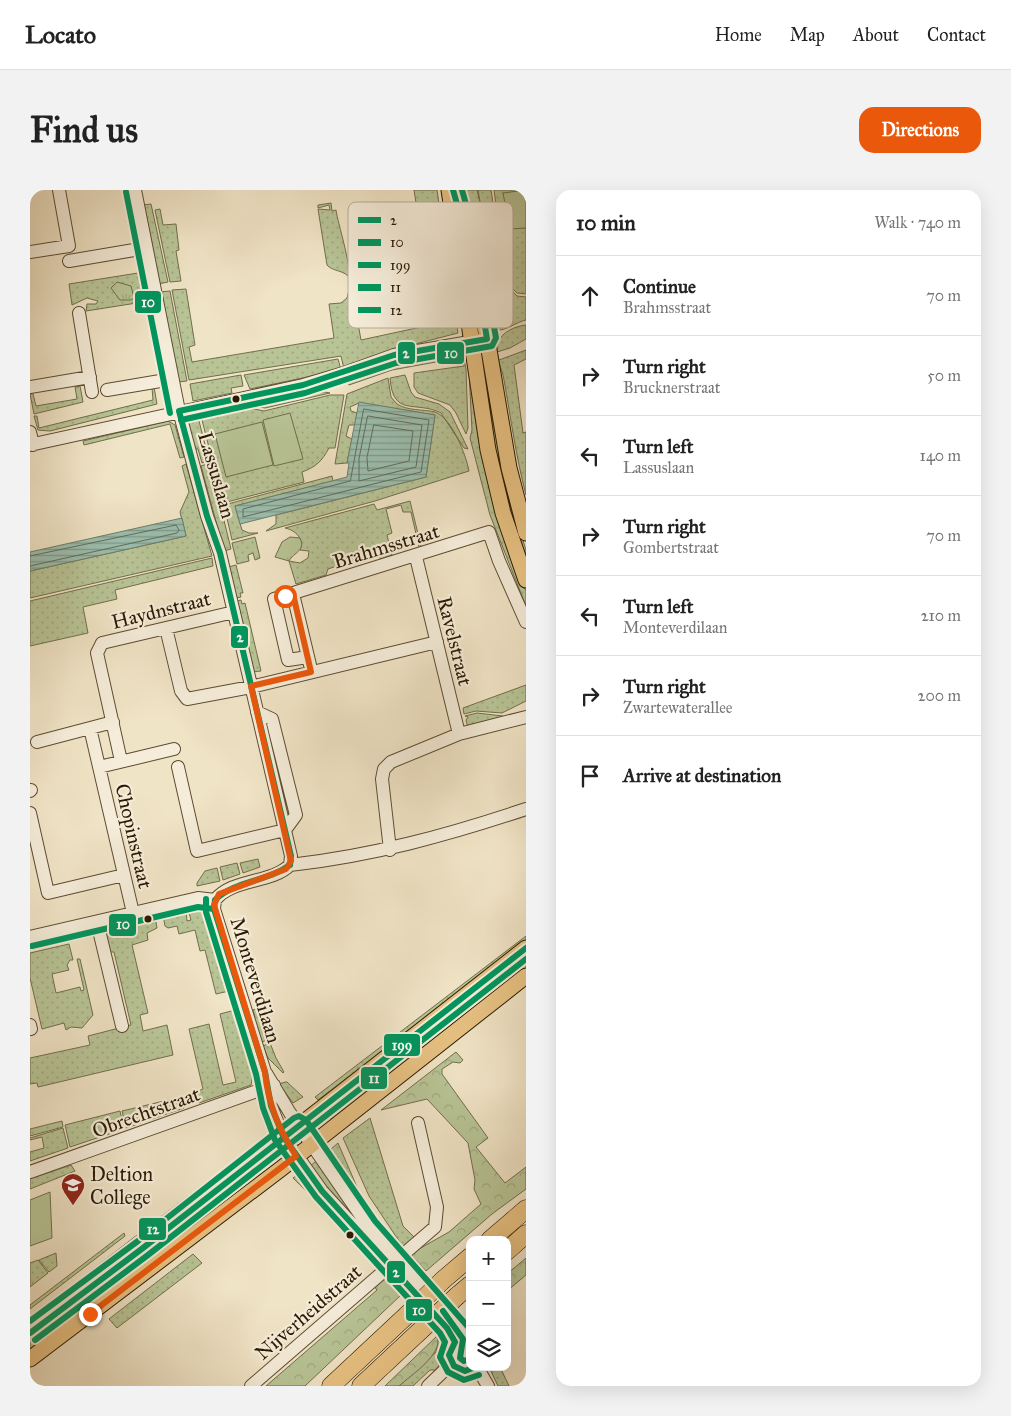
<!DOCTYPE html>
<meta charset="utf-8">
<style>
body{margin:0;font-family:"IM FELL Great Primer",serif;background:#f2f2f2;color:#222}
.controls{position:absolute;right:15px;bottom:15px;display:grid;overflow:hidden;border-radius:10px;box-shadow:0 5px 20px #0002}
.controls button{width:45px;height:45px;display:grid;place-items:center;padding:0;border:0;border-bottom:1px solid #e0e0e0;background:#fff;color:#222;font:25px sans-serif}
.stop{position:absolute;width:15px;height:15px;margin:-11px;border:4px solid #ea580c;border-radius:50%;background:#fff}
.stop.end{background:#ea580c;border-color:#fff;box-shadow:0 1px 5px #0008}
.list{margin:0;padding:0;list-style:none}
h2{display:flex;justify-content:space-between;align-items:center;height:65px;margin:0;padding:0 20px;font-size:21px}
h2 small{font-size:16px;font-weight:400;color:#767676}
.list li{display:grid;grid-template-columns:32px 1fr auto;gap:15px;align-items:center;box-sizing:border-box;height:80px;padding:0 20px;border-top:1px solid #e0e0e0}
.list b{display:block;font-size:19px;white-space:nowrap}
.list p{margin:0;font-size:16px;white-space:nowrap;color:#767676}
.list em{font-size:16px;font-style:normal;color:#767676}
.icon{flex:none;width:28px;height:28px;fill:none;stroke:currentColor;stroke-width:2;stroke-linecap:round;stroke-linejoin:round}
.map{position:relative;flex:none;width:496px;height:1196px;overflow:hidden;border-radius:15px}
header{display:flex;align-items:center;gap:30px;box-sizing:border-box;height:70px;padding:0 25px;background:#fff;border-bottom:1px solid #e0e0e0}
header strong{font-size:24px}
nav{display:flex;gap:28px;margin-inline-start:auto;font-size:18px}
.intro{display:flex;align-items:center;justify-content:space-between;box-sizing:border-box;height:120px;padding:0 30px}
h1{margin:0;font-size:35px}
.button{padding:12px 22px;border-radius:15px;background:#ea580c;color:#fff;font-size:18px;font-weight:700}
main{display:flex;gap:30px;padding:0 30px}
aside{flex:1;background:#fff;border-radius:15px;box-shadow:0 5px 20px #0002}
.map>svg:first-child{display:block}
.grass{fill:url(#grass-dots);stroke:#716e4b}
.forest{fill:url(#forest-crowns);stroke:#716e4b}
.park{fill:url(#park-tufts);stroke:#716e4b}
.pitch{fill:#b8c496;stroke:#716e4b}
.water{fill:url(#water-rules);stroke:#6e7d6a}
.lines{fill:none;stroke-linecap:round;stroke-linejoin:round}
.shore{stroke:#626c58;stroke-width:1}
.minor-casing{stroke:#5c4c32;stroke-width:14}
.major-casing{stroke:#2a1900;stroke-width:17}
.highway-casing{stroke:#2a1900;stroke-width:19}
.minor{stroke:#f5edda;stroke-width:12}
.major{stroke:#e8c283;stroke-width:15}
.highway{stroke:#e8c283;stroke-width:18}
.highway-bridge-casing{stroke:#2a1900;stroke-width:19;stroke-linecap:butt}
.highway-bridge{stroke:#e8c283;stroke-width:18}
.bus-1-casing{stroke:#f5edda;stroke-width:10}
.bus-2-casing{stroke:#f5edda;stroke-width:10}
.bus-3-casing{stroke:#f5edda;stroke-width:10}
.bus-4-casing{stroke:#f5edda;stroke-width:10}
.bus-5-casing{stroke:#f5edda;stroke-width:10}
.bus-1{stroke:#00965e;stroke-width:6}
.bus-2{stroke:#00965e;stroke-width:6}
.bus-3{stroke:#00965e;stroke-width:6}
.bus-4{stroke:#00965e;stroke-width:6}
.bus-5{stroke:#00965e;stroke-width:6}
.route{stroke:#ea580c;stroke-width:6}
.bus-dot{fill:#2a1900;stroke:#f5edda;stroke-width:2}
.labels{text-anchor:middle;stroke-width:4.5;stroke-linejoin:round;paint-order:stroke}
.street-label{font-size:20px;fill:#2a1900;stroke:#f5edda}
.poi-label{font-size:20px;fill:#2a1900;stroke:#f5edda;text-anchor:start}
.key{fill:#f5edda;stroke:#b8ad99;stroke-width:1}
.key-label{font-size:14px;fill:#2a1900}
.line-badge{stroke:#f5edda;stroke-width:2}
.badge-label{font-size:14px;text-anchor:middle;font-weight:bold;fill:#fff}
</style>
<header>
<strong>Locato</strong>
<nav><a>Home</a><a>Map</a><a>About</a><a>Contact</a></nav>
</header>
<div class="intro"><h1>Find us</h1><a class="button">Directions</a></div>
<main>
<div class="map">
<svg width="496" height="1196" viewBox="0 0 496 1196">
<defs>
<pattern id="grass-dots" width="8" height="8" patternUnits="userSpaceOnUse" patternTransform="scale(1.25)"><rect width="8" height="8" fill="#b8c496"/><path d="M2 2h.1M6 6h.1" fill="none" stroke="#9ea880" stroke-width="1.8" stroke-linecap="round"/></pattern>
<pattern id="forest-crowns" width="20" height="18" patternUnits="userSpaceOnUse" patternTransform="scale(1.25)"><rect width="20" height="18" fill="#b8c496"/><path d="M2 6a3 3 0 1 1 6 0M12 15a3 3 0 1 1 6 0" fill="none" stroke="#9ea880"/></pattern>
<pattern id="park-tufts" width="24" height="20" patternUnits="userSpaceOnUse" patternTransform="scale(1.25)"><rect width="24" height="20" fill="#b8c496"/><path d="M3 7l-1-3M5 7V3M7 7l1-3M15 17l-1-3M17 17v-4M19 17l1-3" fill="none" stroke="#9ea880"/></pattern>
<pattern id="water-rules" width="6" height="5" patternUnits="userSpaceOnUse" patternTransform="scale(1.25)"><rect width="6" height="5" fill="#9bbfb0"/><path d="M0 2.5h6" fill="none" stroke="#7f9a8d"/></pattern>
</defs>
<rect width="100%" height="100%" fill="#f0e4c6"/>
<filter id="stains"><feTurbulence type="fractalNoise" baseFrequency=".004" numOctaves="4"/><feColorMatrix values="0 0 0 0 .2 0 0 0 0 .09 0 0 0 0 .02 0 0 0 .5 -.17"/></filter>
<radialGradient id="worn" r=".72"><stop offset=".6" stop-color="#630" stop-opacity="0"/><stop offset="1" stop-color="#630" stop-opacity=".3"/></radialGradient>
<path class="grass" d="M 384,0 L 407,0 L 428,143 L 366,159 L 314,179 L 311,166 L 159,190 L 142,100 L 156,99 L 165,155 L 159,157 L 162,172 L 304,148 L 299,114 L 311,113 L 317,108 L 319,100 L 322,100 L 331,150 L 405,134 Z
M 434,0 L 447,0 L 450,12 L 448,0 L 461,0 L 475,93 L 487,106 L 496,107 L 496,130 C 486,132 476,141 467,140 L 452,59 Z
M 464,0 L 496,0 L 496,104 L 487,103 L 477,93 Z
M 301,13 L 302,21 L 306,20 C 308,34 322,77 318,86 C 312,80 302,81 297,75 L 288,19 L 300,20 L 299,15 L 288,18 L 288,15 Z
M 121,14 L 138,92 L 128,94 L 113,15 Z
M 130,19 L 133,35 L 146,34 L 149,60 L 146,61 L 151,91 L 140,92 L 125,20 Z
M 108,83 L 113,112 L 56,121 L 57,114 L 66,114 L 68,111 L 57,108 L 42,115 L 39,94 Z
M 140,101 L 157,191 L 148,192 L 130,102 Z
M 496,135 L 496,149 L 480,158 L 467,162 L 469,170 L 496,160 L 496,169 L 484,175 L 493,243 L 496,242 L 496,305 C 486,267 481,229 474,190 C 472,178 464,165 468,153 C 471,142 486,136 496,135 Z
M 449,157 L 453,164 L 490,341 L 496,360 L 496,378 L 470,298 Z
M 424,160 L 432,160 L 436,179 L 438,238 L 436,244 L 426,223 L 420,215 L 388,203 L 384,197 L 384,183 L 434,176 L 433,167 L 362,180 L 319,195 L 317,189 L 356,172 Z
M 308,169 L 311,180 L 220,199 L 214,185 Z
M 439,182 L 487,378 L 496,401 L 496,416 L 460,325 L 440,248 L 442,240 Z
M 211,185 L 213,196 L 201,198 L 202,203 L 163,211 L 160,194 Z
M 375,185 L 381,202 L 385,207 L 409,214 L 420,222 L 438,259 L 434,258 L 411,223 C 385,210 363,228 360,188 Z
M 358,188 L 361,207 L 367,214 C 378,221 392,219 405,222 C 422,228 436,265 439,281 L 345,311 L 236,341 L 246,334 L 246,325 L 396,287 L 405,225 L 329,213 L 320,217 L 321,221 L 327,223 L 325,235 L 319,235 L 316,246 L 322,249 L 317,273 L 305,274 L 317,204 Z
M 50,196 L 53,212 L 4,224 L 0,204 L 3,204 L 6,216 L 47,209 L 45,197 Z
M 124,197 L 127,214 L 20,241 L 8,240 L 4,226 L 7,226 L 9,238 L 123,210 L 122,198 Z
M 279,199 L 300,203 L 235,218 L 220,215 L 226,211 Z
M 300,205 L 314,205 L 305,258 L 299,258 C 292,271 286,277 272,282 L 274,292 L 193,313 L 171,226 L 215,217 L 234,221 Z
M 168,227 L 179,270 L 172,273 L 168,259 L 166,259 L 154,230 Z
M 138,231 L 145,235 L 154,267 L 150,268 L 140,234 L 54,255 L 53,251 Z
M 180,273 L 201,359 L 194,361 L 171,276 Z
M 156,274 L 182,366 L 0,408 L 0,381 L 156,346 L 150,322 L 159,302 L 152,276 Z
M 302,286 L 303,291 L 205,316 L 212,340 L 219,343 L 228,343 L 202,350 L 194,315 Z
M 380,311 L 391,356 L 389,357 L 381,322 L 373,322 L 371,315 L 356,319 L 362,343 L 357,345 L 362,365 L 351,369 L 343,363 L 298,379 L 296,385 L 266,394 L 259,371 L 270,373 L 278,368 L 279,361 L 270,360 C 275,349 265,340 255,338 L 344,314 L 347,320 Z
M 225,347 L 230,368 L 225,370 L 223,363 L 218,365 L 219,371 L 207,374 L 202,353 Z
M 182,368 L 183,376 L 85,400 L 87,409 L 53,417 L 58,443 L 0,456 L 0,411 Z
M 206,375 L 213,403 L 210,403 L 211,407 L 206,408 L 198,377 Z
M 211,410 L 212,414 L 215,413 L 231,481 L 222,482 L 206,411 Z
M 496,495 L 496,511 L 472,523 L 446,521 L 434,524 L 433,518 Z
M 447,523 L 473,526 L 474,529 L 438,538 L 436,530 L 438,527 L 435,526 Z
M 228,669 L 230,677 L 213,683 L 210,673 Z
M 207,673 L 210,684 L 193,690 L 190,677 Z
M 187,678 L 190,691 L 167,696 L 167,693 L 175,681 Z
M 166,717 L 174,721 L 199,801 L 186,804 L 175,760 L 170,761 L 165,740 L 149,744 L 147,736 L 138,738 L 135,736 L 133,725 L 156,720 L 157,731 L 161,730 L 158,719 Z
M 125,727 L 127,738 L 117,743 L 118,750 L 102,755 L 118,823 L 110,825 L 113,841 L 137,835 L 143,865 L 8,897 L 7,893 L 0,894 L 0,868 L 60,855 L 58,846 L 101,835 L 84,762 L 80,762 L 73,739 Z
M 496,746 L 496,753 L 288,910 L 285,907 Z
M 39,754 L 43,770 L 40,770 L 37,775 L 39,780 L 22,784 L 26,803 L 50,797 L 51,801 L 54,800 L 47,769 L 50,769 L 63,825 L 52,838 L 41,837 L 36,840 L 34,833 L 12,839 L 0,788 L 0,763 Z
M 496,764 L 496,780 L 302,930 L 297,923 C 364,871 429,816 496,764 Z
M 228,818 L 239,849 L 232,852 L 223,831 L 225,827 L 223,820 Z
M 205,820 L 224,880 L 221,895 L 169,913 L 166,902 L 173,899 L 159,839 L 179,834 L 193,895 L 206,892 L 190,824 Z
M 240,853 L 246,868 L 254,882 L 253,883 L 238,868 L 233,856 Z
M 255,892 L 257,892 L 273,907 L 263,913 L 249,894 Z
M 151,907 L 154,918 L 96,938 L 92,921 Z
M 90,921 L 94,939 L 40,957 L 35,935 Z
M 340,928 L 373,1036 L 385,1048 L 373,1057 L 339,1006 L 313,948 Z
M 32,931 L 33,937 L 0,946 L 0,939 Z
M 33,938 L 38,958 L 0,971 L 0,962 L 14,958 L 12,947 L 0,950 L 0,948 Z
M 227,953 L 230,958 L 40,1105 L 9,1125 L 7,1122 L 223,956 L 226,959 L 228,957 Z
M 308,953 L 330,1004 L 364,1062 L 294,965 Z
M 236,965 L 241,972 L 161,1033 L 134,1059 L 0,1163 L 0,1147 Z
M 286,971 L 357,1062 L 278,978 Z
M 41,975 L 45,981 L 0,999 L 0,989 Z
M 272,982 L 301,1020 L 299,1023 L 263,988 Z
M 94,1043 L 95,1046 L 0,1119 L 0,1115 Z
M 26,1063 L 27,1076 L 19,1082 L 9,1070 Z
M 163,1064 L 172,1073 L 87,1138 L 79,1129 Z
M 8,1070 L 18,1083 L 0,1097 L 0,1073 Z
M 408,1147 C 415,1154 412,1174 406,1180 L 400,1180 L 383,1196 L 369,1196 L 406,1162 Z
M 459,1177 L 470,1177 L 479,1196 L 468,1196 Z"/>
<path class="forest" d="M 426,862 L 433,870 L 430,873 L 423,872 L 412,879 L 412,884 L 458,948 L 446,957 L 475,993 L 496,977 L 496,999 L 462,1024 L 396,1081 L 380,1064 L 419,1042 L 451,1014 L 444,999 L 445,990 L 438,953 L 397,909 L 351,920 Z
M 496,1068 L 496,1085 L 477,1101 L 477,1084 Z
M 353,1087 L 371,1105 L 275,1196 L 236,1196 L 347,1100 L 343,1095 Z
M 407,1146 C 414,1164 381,1185 369,1196 L 355,1196 Z"/>
<path class="park" d="M 87,92 L 101,96 L 104,108 L 101,110 L 90,110 L 81,98 Z
M 260,347 L 270,348 C 276,361 264,362 259,371 L 245,367 L 252,352 Z"/>
<path class="pitch" d="M 496,0 L 496,38 L 480,39 L 473,3 Z
M 260,223 L 273,269 L 244,276 L 233,230 Z
M 232,232 L 243,275 L 196,287 L 185,244 Z
M 20,1002 L 22,1048 L 0,1056 L 0,1010 Z"/>
<path class="water" d="M 329,212 L 405,225 L 396,287 L 210,334 L 205,316 L 317,287 L 319,273 L 317,273 Z
M 152,328 L 156,346 L 0,381 L 0,362 Z"/>
<g class="lines">
<path class="shore" d="M 334,219 L 399,230 L 391,282 L 213,327 L 213,319 L 320,291 Z
M 338,226 L 392,235 L 386,277 L 329,291 L 329,269 Z
M 344,235 L 383,241 L 379,271 L 338,281 L 337,268 Z
M 0,366 L 146,335 L 149,340 L 147,343 L 0,376"/>
<g class="minor-casing">
<path id="minor" d="M 105,0 L 149,221 L 177,326 L 190,363 L 261,666 L 260,675
M 0,62 L 39,56 L 29,0
M 39,71 L 116,58
M 49,123 L 62,202
M 0,197 L 60,187
M 77,200 L 142,189
M 0,242 L 3,255
M 0,255 L 273,195 L 314,183 L 364,165 L 457,149
M 386,367 L 429,544
M 263,404 L 280,475
M 136,438 L 151,501 L 157,509 L 221,497 L 407,452
M 278,467 L 258,470 L 244,409 L 459,342 L 469,371 L 496,432
M 60,538 L 103,723
M 7,552 L 83,532
M 91,571 L 67,463 L 72,453 L 204,422
M 69,577 L 144,559
M 148,577 L 167,661 L 255,640 L 266,625 L 242,529 L 227,522
M 0,601 L 1,600
M 0,623 L 18,703 L 94,685
M 360,660 L 352,589 L 354,579 L 361,572 L 429,544 L 496,527
M 185,710 L 184,719 L 235,882 L 241,916 L 253,946 L 292,1001 L 417,1138 L 425,1152
M 185,710 C 202,688 241,694 260,675 C 342,666 418,645 496,619
M 67,732 L 92,836
M 0,747 L 168,708 L 185,710
M 0,835 L 1,839
M 236,883 L 260,923 L 338,1036 L 435,1148
M 0,982 L 244,895
M 431,1149 L 422,1156 L 421,1171 C 427,1180 436,1183 446,1177
M 447,1177 L 458,1196
M 221,1196 L 405,1037 L 407,1017 L 388,933
M 398,1196 L 422,1173"/>
</g>
<g class="major-casing">
<path id="major" d="M 419,0 L 458,260 L 473,323 L 496,390
M 429,22 L 445,77 L 479,278 L 496,343
M 0,1143 L 113,1058 L 496,758
M 0,1169 L 252,978 L 496,786"/>
</g>
<g class="highway-casing">
<path id="highway" d="M 460,1050 L 496,1019
M 477,1061 L 496,1044
M 413,1090 L 440,1067
M 427,1106 L 440,1095
M 301,1196 L 378,1124
M 331,1196 L 392,1139"/>
</g>
<use href="#minor" class="minor"/>
<use href="#major" class="major"/>
<use href="#highway" class="highway"/>
<g class="highway-bridge-casing">
<path id="highway-bridge" d="M 378,1124 L 413,1090
M 392,1139 L 427,1106"/>
</g>
<use href="#highway-bridge" class="highway-bridge"/>
<g class="bus-1-casing">
<path id="bus-1" d="M 149,221 L 273,195 L 364,165 L 457,149 L 445,77 L 423,0
M 149,221 L 177,326 L 190,363 L 261,666 L 260,675
M 185,710 L 184,719 L 235,882 L 241,916 L 253,946 L 292,1001 L 417,1138 L 425,1152 L 419,1165 L 424,1176 L 435,1181 L 445,1177
M 185,710 C 206,690 237,692 260,675"/>
</g>
<g class="bus-2-casing">
<path id="bus-2" d="M 96,2 L 140,223
M 151,230 L 275,203 L 366,173 L 462,156 L 466,148 L 453,75 L 432,0
M 176,709 L 176,722 L 226,884 L 233,918 L 245,950 L 286,1007 L 410,1143 L 415,1152 L 410,1167 L 418,1182 L 434,1190 L 449,1185
M 2,756 L 168,717 L 184,719"/>
</g>
<g class="bus-3-casing">
<path id="bus-3" d="M 0,1143 L 113,1058 L 496,758"/>
</g>
<g class="bus-4-casing">
<path id="bus-4" d="M 5,1150 L 118,1065 L 496,769"/>
</g>
<g class="bus-5-casing">
<path id="bus-5" d="M 413,1121 L 433,1149 L 430,1168 L 434,1171 L 440,1169
M 0,1131 L 108,1051 L 264,928 L 269,926 L 276,930 L 345,1031 L 440,1139"/>
</g>
<use href="#bus-1" class="bus-1"/>
<use href="#bus-2" class="bus-2"/>
<use href="#bus-3" class="bus-3"/>
<use href="#bus-4" class="bus-4"/>
<use href="#bus-5" class="bus-5"/>
</g>
<g class="lines">
<path class="route" d="M 60,1124 L 266,966 C 249,939 238,914 235,882 L 184,715 L 189,704 L 256,679 L 261,671 L 221,496 L 281,482 L 263,404 L 255,406"/>
</g>
<defs>
<g id="university-pin" transform="scale(1.25)"><path d="M0 17L-7.5 6A9.5 9.5 0 1 1 7.5 6Z" fill="#8f2418" stroke="#f5edda"/><path d="M0-5L7-2L0 1L-7-2ZM-4 1L0 2.5L4 1V4Q0 6-4 4Z" fill="#fff"/></g>
</defs>
<g fill-rule="evenodd">
<use href="#university-pin" x="43" y="995"/>
</g>
<g class="bus-dot">
<circle cx="206" cy="209" r="4.5"/>
<circle cx="118" cy="729" r="4.5"/>
<circle cx="320" cy="1045" r="4.5"/>
</g>
<g class="labels">
<g class="street-label">
<text transform="translate(187 285) rotate(74)" y="7">Lassuslaan</text>
<text transform="translate(356 356) rotate(-17)" y="7">Brahmsstraat</text>
<text transform="translate(131 420) rotate(-14)" y="7">Haydnstraat</text>
<text transform="translate(425 451) rotate(76)" y="7">Ravelstraat</text>
<text transform="translate(104 646) rotate(77)" y="7">Chopinstraat</text>
<text transform="translate(226 790) rotate(73)" y="7">Monteverdilaan</text>
<text transform="translate(116 922) rotate(-20)" y="7">Obrechtstraat</text>
<text transform="translate(278 1122) rotate(-41)" y="7">Nijverheidstraat</text>
</g>
<g class="poi-label">
<text x="60" y="991">Deltion<tspan x="60" dy="23">College</tspan></text>
</g>
</g>
<rect x="318" y="12" width="165" height="126" rx="8" class="key"/>
<rect x="328" y="27" width="23" height="6" fill="#00965e"/>
<rect x="328" y="49" width="23" height="7" fill="#00965e"/>
<rect x="328" y="72" width="23" height="6" fill="#00965e"/>
<rect x="328" y="94" width="23" height="7" fill="#00965e"/>
<rect x="328" y="117" width="23" height="6" fill="#00965e"/>
<g class="key-label">
<text x="360" y="35">2</text>
<text x="360" y="57">10</text>
<text x="360" y="80">199</text>
<text x="360" y="102">11</text>
<text x="360" y="125">12</text>
</g>
<g class="line-badge">
<rect x="104" y="100" width="28" height="24" rx="5" fill="#00965e"/>
<rect x="367" y="151" width="19" height="24" rx="5" fill="#00965e"/>
<rect x="406" y="151" width="29" height="24" rx="5" fill="#00965e"/>
<rect x="200" y="435" width="19" height="24" rx="5" fill="#00965e"/>
<rect x="78" y="723" width="29" height="24" rx="5" fill="#00965e"/>
<rect x="353" y="843" width="38" height="24" rx="5" fill="#00965e"/>
<rect x="330" y="876" width="28" height="24" rx="5" fill="#00965e"/>
<rect x="108" y="1027" width="29" height="24" rx="5" fill="#00965e"/>
<rect x="356" y="1070" width="20" height="24" rx="5" fill="#00965e"/>
<rect x="375" y="1108" width="28" height="24" rx="5" fill="#00965e"/>
</g>
<g class="badge-label">
<text x="118" y="117">10</text>
<text x="376" y="168">2</text>
<text x="421" y="168">10</text>
<text x="210" y="452">2</text>
<text x="93" y="739">10</text>
<text x="372" y="860">199</text>
<text x="344" y="893">11</text>
<text x="123" y="1044">12</text>
<text x="366" y="1087">2</text>
<text x="389" y="1125">10</text>
</g>
<rect width="100%" height="100%" filter="url(#stains)"/>
<rect width="100%" height="100%" fill="url(#worn)"/>
</svg>
<div class="controls">
<button>+</button>
<button>−</button>
<button><svg class="icon" aria-label="layers" viewBox="0 0 24 24"><path d="M12 4l9 5-9 5-9-5zM3 14l9 5 9-5"/></svg></button>
</div>
<div class="stop" style="left:255px;top:406px"></div>
<div class="stop end" style="left:60px;top:1124px"></div>
</div>
<aside>
<h2>10 min<small>Walk · 740 m</small></h2>
<ul class="list">
<li><svg class="icon" aria-label="ahead" viewBox="0 0 24 24"><path d="M12 20V5M6 11l6-6 6 6"/></svg><div><b>Continue</b><p>Brahmsstraat</p></div><em>70 m</em></li>
<li><svg class="icon" aria-label="right" viewBox="0 0 24 24"><path d="M7 20v-9h11M14 6l5 5-5 5"/></svg><div><b>Turn right</b><p>Brucknerstraat</p></div><em>50 m</em></li>
<li><svg class="icon" aria-label="left" viewBox="0 0 24 24"><path d="M17 20v-9H6M10 6l-5 5 5 5"/></svg><div><b>Turn left</b><p>Lassuslaan</p></div><em>140 m</em></li>
<li><svg class="icon" aria-label="right" viewBox="0 0 24 24"><path d="M7 20v-9h11M14 6l5 5-5 5"/></svg><div><b>Turn right</b><p>Gombertstraat</p></div><em>70 m</em></li>
<li><svg class="icon" aria-label="left" viewBox="0 0 24 24"><path d="M17 20v-9H6M10 6l-5 5 5 5"/></svg><div><b>Turn left</b><p>Monteverdilaan</p></div><em>210 m</em></li>
<li><svg class="icon" aria-label="right" viewBox="0 0 24 24"><path d="M7 20v-9h11M14 6l5 5-5 5"/></svg><div><b>Turn right</b><p>Zwartewaterallee</p></div><em>200 m</em></li>
<li><svg class="icon" aria-label="arrive" viewBox="0 0 24 24"><path d="M6 21V4h12l-3 4 3 4H6"/></svg><div><b>Arrive at destination</b></div></li>
</ul>
</aside>
</main>
